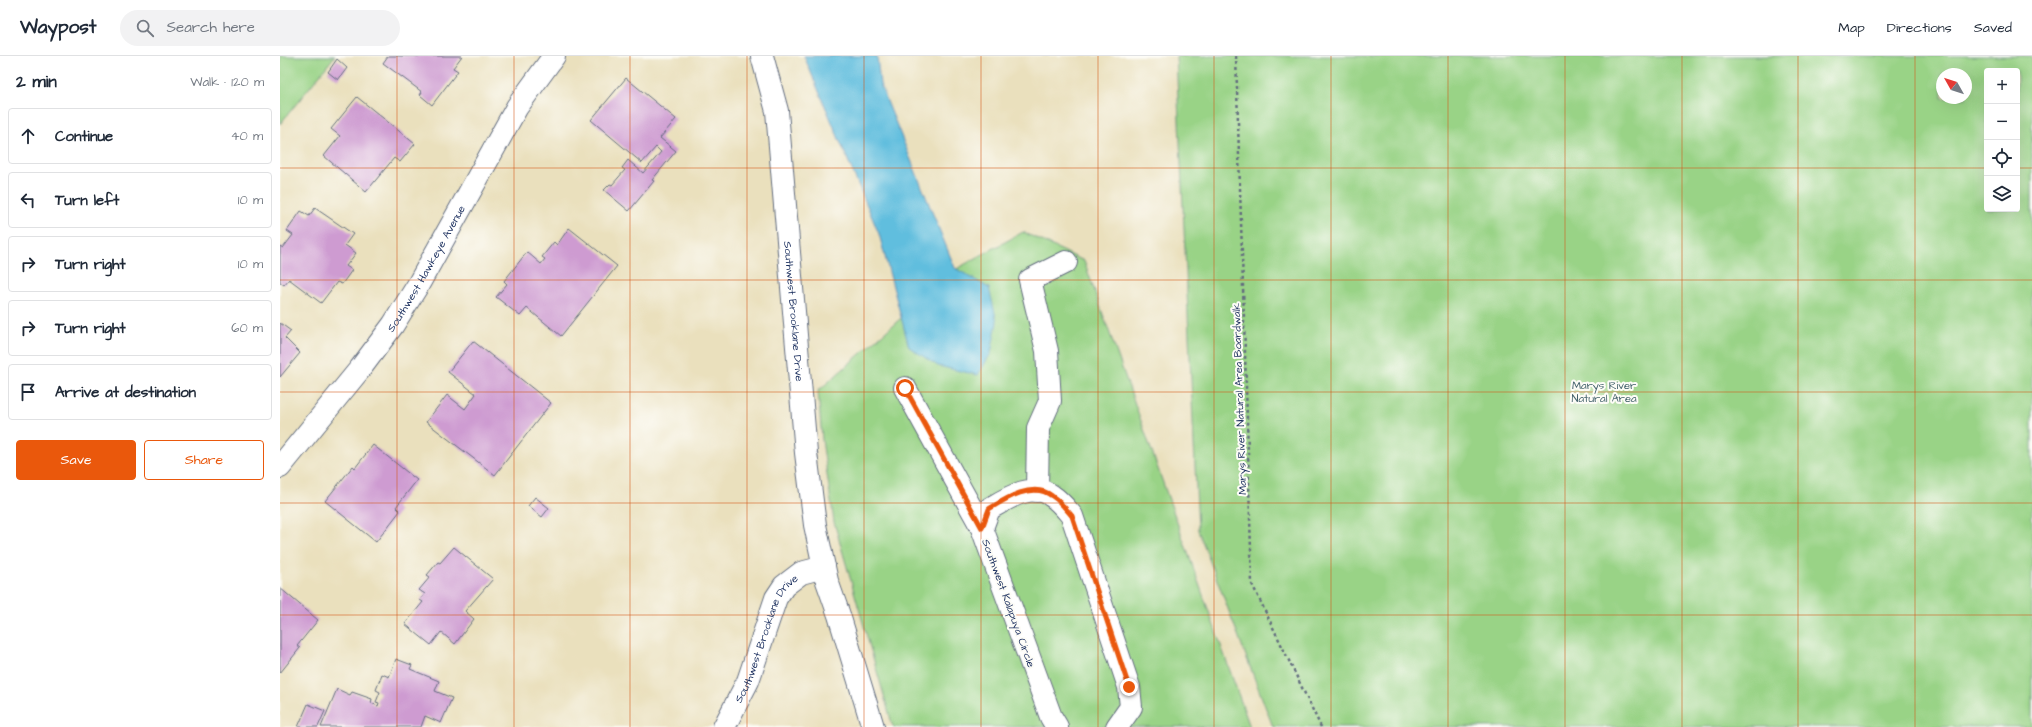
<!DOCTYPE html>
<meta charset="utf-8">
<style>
body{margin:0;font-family:"Architects Daughter",sans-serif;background:#f2f2f3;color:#1f2937}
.controls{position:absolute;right:12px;top:12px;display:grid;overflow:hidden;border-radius:4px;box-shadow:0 4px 16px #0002}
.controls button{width:36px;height:36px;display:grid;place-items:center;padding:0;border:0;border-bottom:1px solid #e0e1e3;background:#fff;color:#1f2937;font:20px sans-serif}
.compass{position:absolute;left:1656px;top:12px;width:36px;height:36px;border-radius:50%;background:#fff;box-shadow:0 4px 16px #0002;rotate:309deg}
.stop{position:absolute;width:12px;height:12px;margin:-9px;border:3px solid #ea580c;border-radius:50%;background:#fff}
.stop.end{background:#ea580c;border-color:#fff;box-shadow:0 1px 4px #0008}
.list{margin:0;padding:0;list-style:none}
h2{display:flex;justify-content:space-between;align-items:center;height:52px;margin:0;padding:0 16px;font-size:17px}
h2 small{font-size:13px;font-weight:400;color:#747a83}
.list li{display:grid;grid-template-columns:26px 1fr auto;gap:12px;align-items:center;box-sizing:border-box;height:56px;margin:0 8px 8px;padding:0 8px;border:1px solid #e0e1e3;border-radius:4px}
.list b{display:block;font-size:15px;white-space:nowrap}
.list em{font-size:13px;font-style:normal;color:#747a83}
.actions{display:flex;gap:8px;padding:12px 16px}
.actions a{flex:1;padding:9px 0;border:1px solid #ea580c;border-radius:4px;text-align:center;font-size:14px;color:#ea580c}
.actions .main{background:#ea580c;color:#fff}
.icon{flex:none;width:22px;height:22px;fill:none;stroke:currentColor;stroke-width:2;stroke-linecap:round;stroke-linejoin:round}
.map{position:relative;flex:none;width:1752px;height:671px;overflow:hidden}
header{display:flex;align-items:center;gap:24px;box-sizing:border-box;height:56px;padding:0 20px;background:#fff;border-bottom:1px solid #e0e1e3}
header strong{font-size:19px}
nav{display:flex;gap:22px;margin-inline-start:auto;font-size:14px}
.search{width:280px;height:36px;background:#f2f2f3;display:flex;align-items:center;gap:10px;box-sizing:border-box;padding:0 14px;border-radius:22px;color:#747a83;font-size:15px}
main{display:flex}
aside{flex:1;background:#fff}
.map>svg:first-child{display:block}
.green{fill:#99d386;stroke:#5a8172;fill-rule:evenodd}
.water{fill:#60bede;stroke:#3e769e}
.building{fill:#ce9bd1}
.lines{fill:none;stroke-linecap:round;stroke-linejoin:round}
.minor-casing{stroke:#636d7f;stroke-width:24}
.path{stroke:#636d7f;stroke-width:2.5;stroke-dasharray:3 3;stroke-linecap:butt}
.minor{stroke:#fff;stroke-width:22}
.route{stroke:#ea580c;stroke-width:5}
.grid{fill:none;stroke:#d45514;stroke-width:1;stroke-opacity:0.55}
.labels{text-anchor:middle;stroke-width:4;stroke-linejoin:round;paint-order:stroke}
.street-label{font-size:11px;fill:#1b2f5e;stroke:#fdfcf7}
.park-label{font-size:11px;fill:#41606a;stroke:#fdfcf7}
</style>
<header>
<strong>Waypost</strong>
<div class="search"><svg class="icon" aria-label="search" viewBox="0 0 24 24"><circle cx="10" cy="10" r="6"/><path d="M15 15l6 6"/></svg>Search here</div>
<nav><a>Map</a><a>Directions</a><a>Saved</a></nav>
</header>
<main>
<aside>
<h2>2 min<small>Walk · 120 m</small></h2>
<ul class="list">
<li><svg class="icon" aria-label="ahead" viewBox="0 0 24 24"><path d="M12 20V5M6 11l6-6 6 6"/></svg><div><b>Continue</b></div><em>40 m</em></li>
<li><svg class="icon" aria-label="left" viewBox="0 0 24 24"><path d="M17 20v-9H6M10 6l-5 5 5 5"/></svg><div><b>Turn left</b></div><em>10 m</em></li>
<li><svg class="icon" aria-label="right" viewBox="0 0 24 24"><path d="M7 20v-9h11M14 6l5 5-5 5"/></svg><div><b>Turn right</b></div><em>10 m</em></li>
<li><svg class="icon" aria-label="right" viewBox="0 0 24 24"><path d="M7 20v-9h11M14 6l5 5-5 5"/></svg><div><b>Turn right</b></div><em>60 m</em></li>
<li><svg class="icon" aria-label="arrive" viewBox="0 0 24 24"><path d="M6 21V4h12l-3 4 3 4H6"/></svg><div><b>Arrive at destination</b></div></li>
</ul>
<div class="actions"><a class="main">Save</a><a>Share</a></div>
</aside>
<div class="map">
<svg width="1752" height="671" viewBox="0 0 1752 671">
<rect width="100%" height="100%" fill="#fdfcf7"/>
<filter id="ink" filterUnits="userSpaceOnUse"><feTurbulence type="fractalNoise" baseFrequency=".025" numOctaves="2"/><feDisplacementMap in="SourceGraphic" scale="8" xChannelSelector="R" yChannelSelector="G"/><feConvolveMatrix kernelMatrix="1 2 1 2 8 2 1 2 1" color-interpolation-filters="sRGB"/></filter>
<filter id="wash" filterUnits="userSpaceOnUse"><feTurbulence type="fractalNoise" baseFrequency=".012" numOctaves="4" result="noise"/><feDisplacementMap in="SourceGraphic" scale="16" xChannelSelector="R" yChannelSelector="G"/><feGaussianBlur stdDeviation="0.9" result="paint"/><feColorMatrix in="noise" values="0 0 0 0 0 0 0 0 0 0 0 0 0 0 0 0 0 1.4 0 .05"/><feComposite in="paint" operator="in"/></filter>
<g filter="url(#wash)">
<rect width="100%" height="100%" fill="#eae0bd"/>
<path class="green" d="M 0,0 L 55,0 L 0,68 Z
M 896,0 L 1752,0 L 1752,671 L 993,671 L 918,474 ZM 1707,15 L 1737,15 L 1737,153 L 1707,153 ZM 1662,18 L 1686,18 L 1686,42 L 1662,42 Z
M 743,176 L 804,205 L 970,671 L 613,671 L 554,466 L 542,384 L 538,335 L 678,212 Z"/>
<path class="water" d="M 524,0 L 597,0 L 600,28 L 675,212 L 709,232 L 717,266 L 711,297 L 698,319 L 658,310 L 629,291 L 599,178 Z"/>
<g id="blocks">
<path class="building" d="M 108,0 L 182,0 L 173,12 L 178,15 L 152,49 L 140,39 L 142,36 L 103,7 Z
M 57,3 L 67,12 L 58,24 L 48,16 Z
M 346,22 L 396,63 L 380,82 L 396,95 L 372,124 L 374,125 L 349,155 L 324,134 L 330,128 L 332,129 L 345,114 L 342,112 L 348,104 L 363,117 L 381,96 L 376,91 L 362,107 L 311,64 Z
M 77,41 L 135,88 L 120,106 L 114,102 L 86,136 L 44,100 L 60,80 L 51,73 Z
M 35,152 L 73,178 L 65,189 L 76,197 L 66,210 L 72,214 L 62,228 L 57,226 L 41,247 L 9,223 L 4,229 L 0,226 L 0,190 L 3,192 L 13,179 L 7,175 L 21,155 L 29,160 Z
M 289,172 L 337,210 L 281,280 L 247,252 L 240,260 L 216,241 L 227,228 L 224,225 L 247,196 L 261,208 L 265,203 L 262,201 L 274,186 L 277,189 Z
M 0,267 L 11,275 L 5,282 L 20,297 L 0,321 Z
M 193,285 L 271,347 L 215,419 L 146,366 L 167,339 L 185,353 L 196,338 L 168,316 Z
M 93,389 L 137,424 L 116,451 L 120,455 L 96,486 L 45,445 L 73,410 L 75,412 Z
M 255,441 L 269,452 L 262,461 L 248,450 Z
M 174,491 L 213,523 L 185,555 L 194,563 L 175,588 L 161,576 L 151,589 L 125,568 L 143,546 L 140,544 L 145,538 L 139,534 L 150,521 L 147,519 L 158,506 L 160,507 Z
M 0,532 L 38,564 L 17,590 L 20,592 L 0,617 Z
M 116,603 L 132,609 L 130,613 L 159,625 L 155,635 L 172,642 L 161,667 L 145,660 L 141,671 L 41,671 L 57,633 L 70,639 L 72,636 L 92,643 L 91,647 L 98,650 L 99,647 L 96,646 L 100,636 L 96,634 L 102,618 L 109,621 Z
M 28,648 L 45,655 L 38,671 L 18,671 Z"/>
</g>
</g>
<g filter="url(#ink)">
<use href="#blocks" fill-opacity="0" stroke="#636d7f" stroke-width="1"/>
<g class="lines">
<g class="minor-casing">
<g id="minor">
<path id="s1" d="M 482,0 L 497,55 L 526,397 L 535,469 L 547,525 L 559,559 L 593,671"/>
<path d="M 625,332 L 702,472"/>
<path id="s2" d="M 0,411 L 80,313 L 113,269 L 138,229 L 237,51 L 274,0"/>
<path d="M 757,435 L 758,372 L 770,345 L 767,295 L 750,224 L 786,206"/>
<path id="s3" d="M 444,671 L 468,625 L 496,542 L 504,530 L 521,517 L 544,511"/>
<path d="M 777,671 L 771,661 L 702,472 L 709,453 C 726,443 753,425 772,440 C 780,445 786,453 792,460 L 849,631 L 851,651 L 837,671"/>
</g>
</g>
<path class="path" d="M 956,0 L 972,528 L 1041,671"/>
<use href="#minor" class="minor"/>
</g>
</g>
<g class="lines" filter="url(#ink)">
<path class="route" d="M 625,332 L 702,472 L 709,453 C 725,443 753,425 772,440 C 780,445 786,453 792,460 L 849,631"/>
</g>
<path class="grid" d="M 117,0 L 117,671M 234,0 L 234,671M 350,0 L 350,671M 467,0 L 467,671M 584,0 L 584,671M 701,0 L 701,671M 818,0 L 818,671M 934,0 L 934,671M 1051,0 L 1051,671M 1168,0 L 1168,671M 1285,0 L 1285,671M 1402,0 L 1402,671M 1518,0 L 1518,671M 1635,0 L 1635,671M 0,112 L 1707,112M 1737,112 L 1752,112M 0,224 L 1752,224M 0,336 L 1752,336M 0,447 L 1752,447M 0,559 L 1752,559"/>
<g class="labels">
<g class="street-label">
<text dy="4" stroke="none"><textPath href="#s2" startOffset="247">Southwest Hawkeye Avenue</textPath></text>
<text dy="4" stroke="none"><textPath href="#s1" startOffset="258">Southwest Brooklane Drive</textPath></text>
<text transform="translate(959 343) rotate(-92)" y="4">Marys River Natural Area Boardwalk</text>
<text transform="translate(729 547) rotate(70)" y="4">Southwest Kalapuya Circle</text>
<text dy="4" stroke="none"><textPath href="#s3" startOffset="99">Southwest Brooklane Drive</textPath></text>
</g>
<g class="park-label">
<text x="1324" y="333">Marys River<tspan x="1324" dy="13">Natural Area</tspan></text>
</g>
</g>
</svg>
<div class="controls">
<button>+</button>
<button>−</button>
<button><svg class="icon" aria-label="locate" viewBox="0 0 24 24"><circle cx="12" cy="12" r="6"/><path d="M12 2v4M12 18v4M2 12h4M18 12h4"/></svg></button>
<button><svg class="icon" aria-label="layers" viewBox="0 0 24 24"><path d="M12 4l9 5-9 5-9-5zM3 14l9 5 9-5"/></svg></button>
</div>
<svg class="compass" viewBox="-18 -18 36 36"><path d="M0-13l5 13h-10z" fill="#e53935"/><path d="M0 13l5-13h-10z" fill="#747a83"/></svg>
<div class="stop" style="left:625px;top:332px"></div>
<div class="stop end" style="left:849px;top:631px"></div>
</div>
</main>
